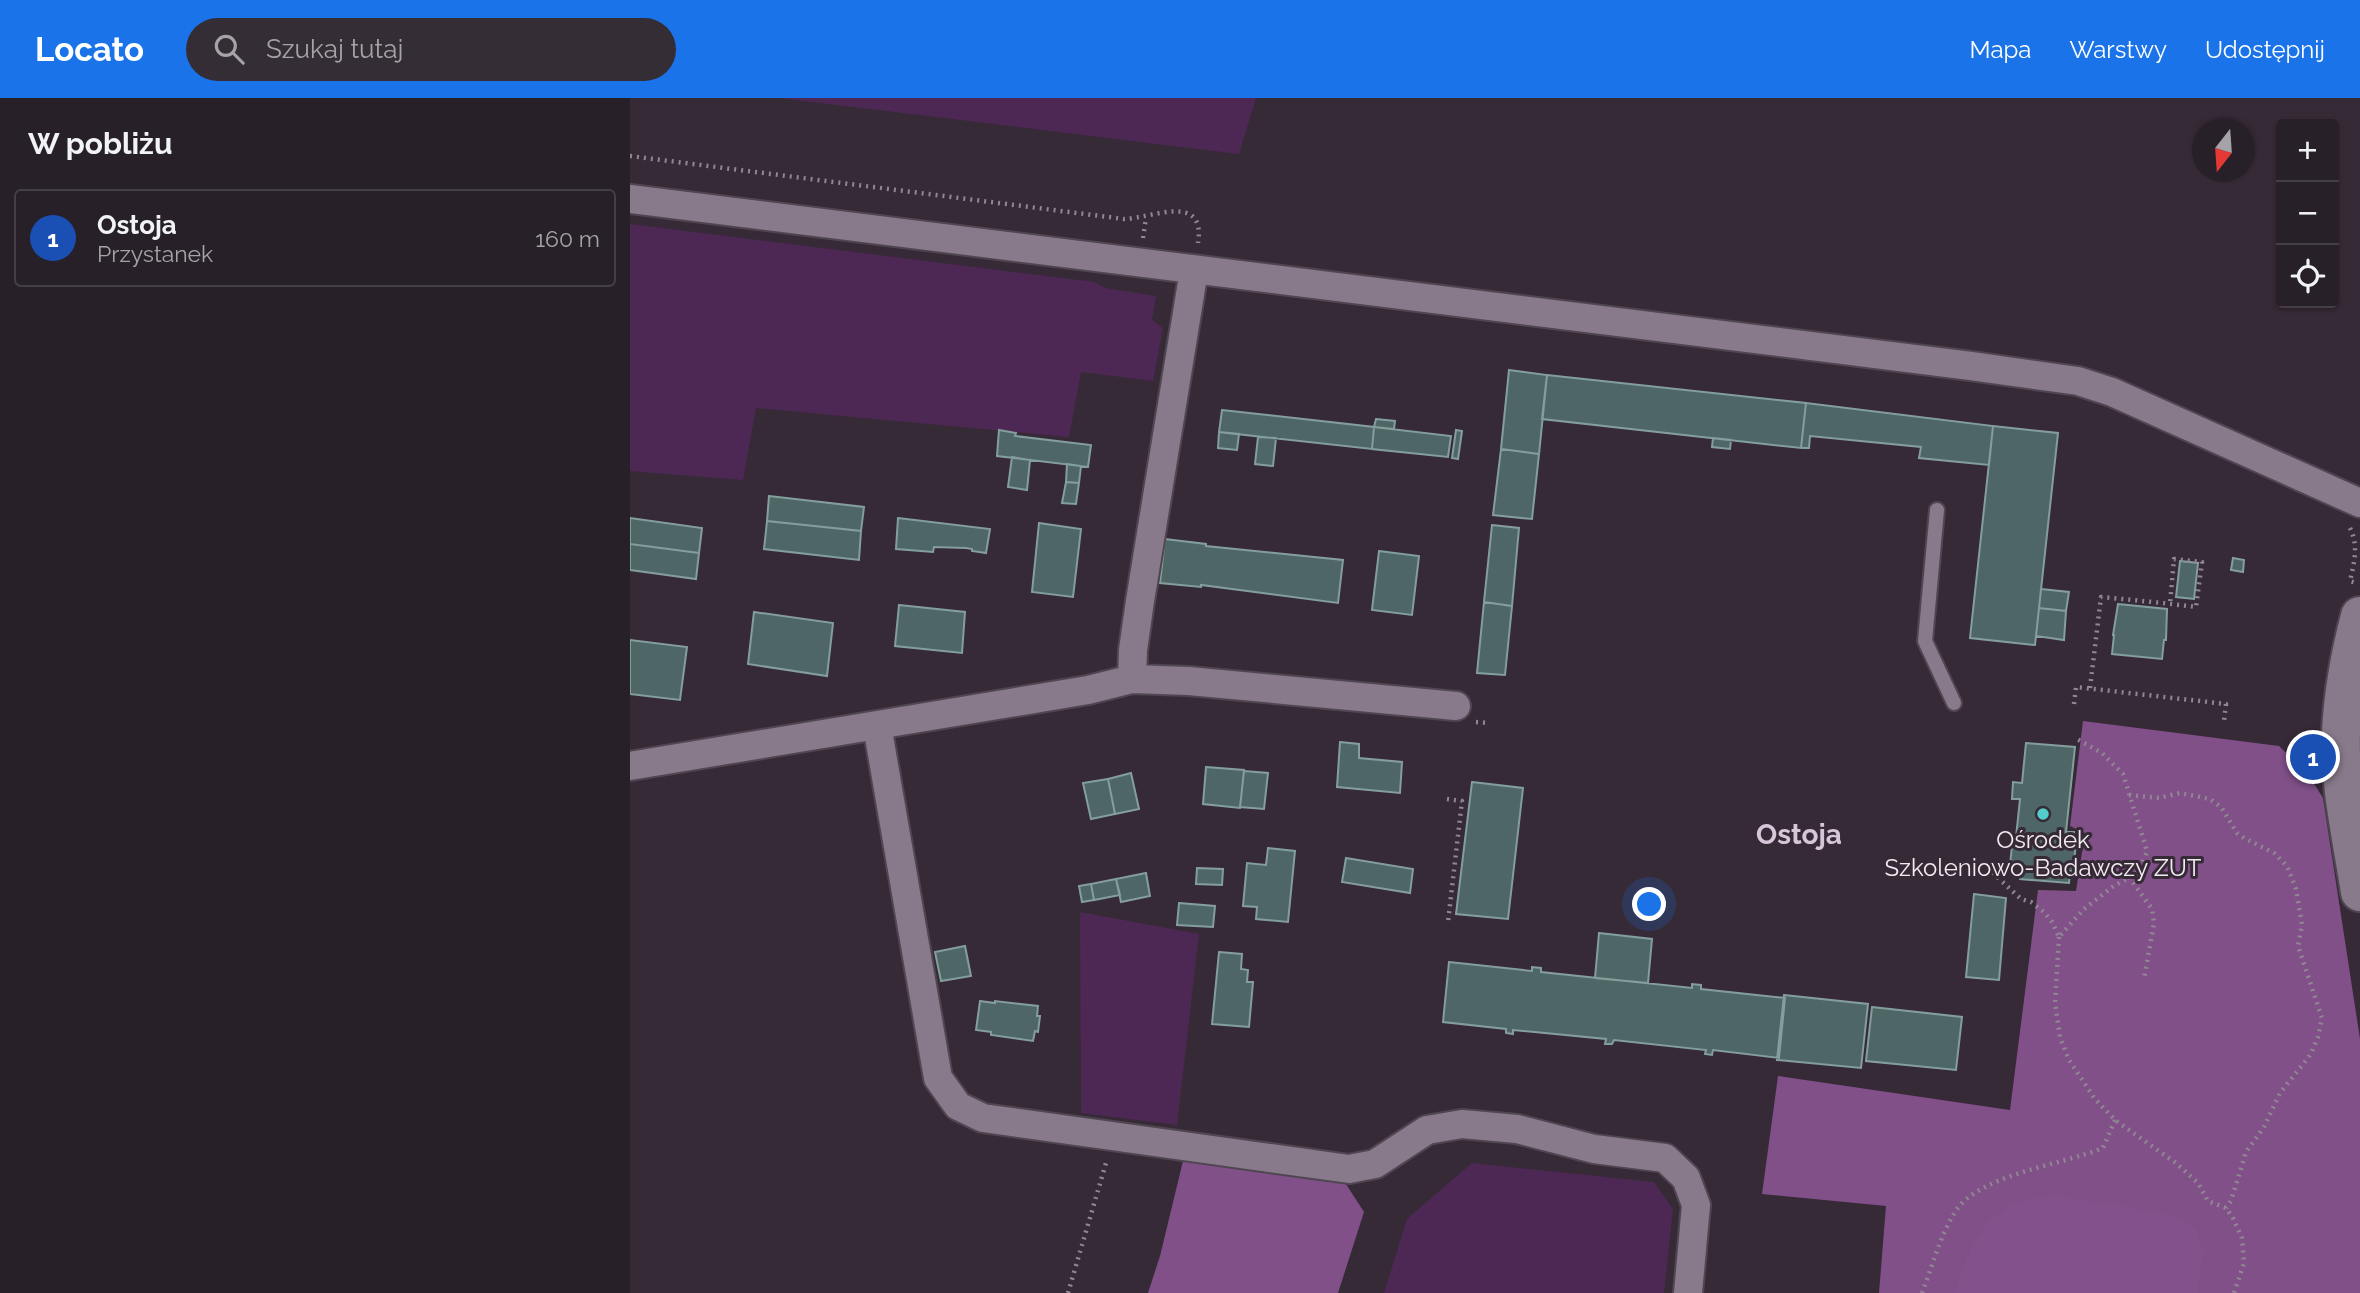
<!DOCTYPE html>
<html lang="pl">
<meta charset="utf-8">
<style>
body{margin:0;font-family:Raleway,sans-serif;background:#342d35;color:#f1f3f6}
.controls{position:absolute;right:21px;top:21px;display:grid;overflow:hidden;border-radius:7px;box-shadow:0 2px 5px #0004}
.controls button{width:63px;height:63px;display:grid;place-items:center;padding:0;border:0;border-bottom:2px solid #443e46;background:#282029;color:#f1f3f6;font:35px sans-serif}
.compass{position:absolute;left:1562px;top:21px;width:63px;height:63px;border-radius:50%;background:#282029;box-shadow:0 2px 5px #0004;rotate:197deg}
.you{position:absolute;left:1020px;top:807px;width:24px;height:24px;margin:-18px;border:5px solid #fff;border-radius:50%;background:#1a73e8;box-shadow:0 0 0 10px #1a73e833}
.badge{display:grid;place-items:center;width:46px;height:46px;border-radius:50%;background:#1a73e8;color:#fff;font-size:23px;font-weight:700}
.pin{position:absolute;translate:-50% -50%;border:4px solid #fff;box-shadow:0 2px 7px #0006}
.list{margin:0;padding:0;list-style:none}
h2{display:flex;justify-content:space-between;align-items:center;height:91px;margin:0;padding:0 28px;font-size:30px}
h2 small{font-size:23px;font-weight:400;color:#a5a3a8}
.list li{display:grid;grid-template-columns:46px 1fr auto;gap:21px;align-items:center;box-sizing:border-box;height:98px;margin:0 14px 14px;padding:0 14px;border:2px solid #443e46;border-radius:7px}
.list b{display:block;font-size:26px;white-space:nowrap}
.list p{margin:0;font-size:23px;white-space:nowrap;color:#a5a3a8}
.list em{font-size:23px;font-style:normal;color:#a5a3a8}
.icon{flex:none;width:38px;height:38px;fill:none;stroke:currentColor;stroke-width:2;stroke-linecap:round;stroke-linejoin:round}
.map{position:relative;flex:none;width:1730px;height:1195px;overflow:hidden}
header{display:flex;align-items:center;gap:42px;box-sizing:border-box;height:98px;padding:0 35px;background:#1a73e8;color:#fff}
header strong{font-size:33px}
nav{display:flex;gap:38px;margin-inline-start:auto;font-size:24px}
.search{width:490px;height:63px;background:#342d35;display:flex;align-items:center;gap:18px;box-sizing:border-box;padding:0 24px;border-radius:38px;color:#a5a3a8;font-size:26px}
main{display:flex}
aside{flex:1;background:#282029}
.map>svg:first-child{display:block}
.green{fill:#4e2855}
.forest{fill:#815089}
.water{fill:#83518b}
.building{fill:#4e6766;stroke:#849e9d;stroke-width:2}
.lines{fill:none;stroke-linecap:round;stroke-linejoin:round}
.lane-casing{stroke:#504652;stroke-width:18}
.street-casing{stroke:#504652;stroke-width:32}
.secondary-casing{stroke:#504652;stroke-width:42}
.path{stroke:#918792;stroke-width:4.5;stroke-dasharray:2 5;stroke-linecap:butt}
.lane{stroke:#887a8a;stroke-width:14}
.street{stroke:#887a8a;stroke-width:28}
.secondary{stroke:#887a8a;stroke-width:38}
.poi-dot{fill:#53cdcb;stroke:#362a37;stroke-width:2.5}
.labels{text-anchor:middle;stroke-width:6;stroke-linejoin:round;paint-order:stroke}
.poi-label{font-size:24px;fill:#f2eaf3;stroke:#362a37}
.quarter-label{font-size:28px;font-weight:bold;fill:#d6c6d8;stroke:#362a37}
</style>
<header>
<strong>Locato</strong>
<div class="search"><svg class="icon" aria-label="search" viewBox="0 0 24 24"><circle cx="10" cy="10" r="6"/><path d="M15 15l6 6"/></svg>Szukaj tutaj</div>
<nav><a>Mapa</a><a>Warstwy</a><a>Udostępnij</a></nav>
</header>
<main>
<aside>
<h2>W pobliżu<small></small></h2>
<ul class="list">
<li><span class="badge" style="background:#1a4fb4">1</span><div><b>Ostoja</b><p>Przystanek</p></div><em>160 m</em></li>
</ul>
</aside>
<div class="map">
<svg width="1730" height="1195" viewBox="0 0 1730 1195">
<rect width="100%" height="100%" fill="#362a37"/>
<path class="green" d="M 150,0 L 626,0 L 609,56 Z
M 0,126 L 465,184 L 475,190 L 526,198 L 522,222 L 533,230 L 523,283 L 451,274 L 439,339 L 126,310 L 113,382 L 0,373 Z
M 450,814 L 569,836 L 547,1027 L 451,1015 Z
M 842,1065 L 1024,1084 L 1043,1111 L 1034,1195 L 754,1195 L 777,1121 Z"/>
<path class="forest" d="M 1453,623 L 1649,648 L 1678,676 L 1693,700 L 1730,941 L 1730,1195 L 1249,1195 L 1256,1108 L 1132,1096 L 1148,978 L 1380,1012 L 1408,792 L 1446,793 L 1455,735 L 1440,728 Z
M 553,1063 L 714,1083 L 734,1114 L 708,1195 L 518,1195 L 530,1158 Z"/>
<path class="water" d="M 1428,1099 L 1480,1105 L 1542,1118 L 1566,1131 L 1574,1153 L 1567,1195 L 1325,1195 C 1339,1153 1348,1117 1395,1102 C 1405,1099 1418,1100 1428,1099 Z"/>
<path class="building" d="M 879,272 L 917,277 L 909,356 L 871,351 Z
M 917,277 L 1176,305 L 1171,350 L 912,321 Z
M 1176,305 L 1363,328 L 1359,367 L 1289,360 L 1291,349 L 1180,338 L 1179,350 L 1171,350 Z
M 592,312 L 744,329 L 742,351 L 589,334 Z
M 746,321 L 765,323 L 764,331 L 744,329 Z
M 1363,328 L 1428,335 L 1405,547 L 1340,540 Z
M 744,329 L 821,338 L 818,359 L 742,351 Z
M 369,332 L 386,335 L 385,338 L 461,347 L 458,369 L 367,358 Z
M 826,332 L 832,333 L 828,361 L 822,360 Z
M 589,334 L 609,336 L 607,352 L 588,350 Z
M 628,339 L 646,340 L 643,368 L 625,366 Z
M 1083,340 L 1101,342 L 1100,351 L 1082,349 Z
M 871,351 L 909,356 L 902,421 L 863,417 Z
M 382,359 L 400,362 L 397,392 L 378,389 Z
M 437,366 L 451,368 L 449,385 L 436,384 Z
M 436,384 L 449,385 L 446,406 L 432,405 Z
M 139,398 L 234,409 L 231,433 L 137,423 Z
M 0,420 L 72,430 L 69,455 L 0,446 Z
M 268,420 L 360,431 L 356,455 L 342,453 L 342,451 L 336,450 L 304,449 L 303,454 L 266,451 Z
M 137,423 L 231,433 L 229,462 L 134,451 Z
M 409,425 L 451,431 L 443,499 L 402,494 Z
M 862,427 L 889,430 L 882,508 L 854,504 Z
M 535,441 L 576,446 L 576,448 L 713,462 L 708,505 L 571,487 L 571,489 L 530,485 Z
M 0,446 L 69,455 L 66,481 L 0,472 Z
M 749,453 L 789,458 L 782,517 L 742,512 Z
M 1603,460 L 1614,462 L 1613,474 L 1601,472 Z
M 1550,463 L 1568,465 L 1564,501 L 1546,499 Z
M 1411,491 L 1439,494 L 1436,513 L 1409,510 Z
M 854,504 L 882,508 L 875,577 L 847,575 Z
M 1488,506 L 1537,511 L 1536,542 L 1534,542 L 1532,561 L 1482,556 L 1484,537 L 1483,537 Z
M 269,507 L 335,514 L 332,555 L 265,548 Z
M 1409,510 L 1436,513 L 1434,542 L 1406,538 Z
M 124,514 L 203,525 L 197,578 L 118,566 Z
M 0,542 L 57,549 L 50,602 L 0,596 Z
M 710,644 L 729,646 L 729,660 L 772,664 L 770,695 L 707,689 Z
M 1396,645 L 1445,649 L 1436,734 L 1444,734 L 1443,744 L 1446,745 L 1443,773 L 1440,773 L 1439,785 L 1390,781 L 1391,768 L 1380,767 L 1383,738 L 1386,739 L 1390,701 L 1382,701 L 1383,684 L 1392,685 Z
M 576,669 L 614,672 L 610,710 L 573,706 Z
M 614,673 L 638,675 L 634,711 L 610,709 Z
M 501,675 L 509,711 L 485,716 L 478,681 Z
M 478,681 L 485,716 L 461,721 L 453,685 Z
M 842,684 L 893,690 L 878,821 L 826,816 Z
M 638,750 L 665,753 L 658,824 L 626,821 L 627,809 L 613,808 L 617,765 L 636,767 Z
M 716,760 L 783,771 L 780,795 L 712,784 Z
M 567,770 L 593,771 L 592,787 L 566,786 Z
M 516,775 L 520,798 L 491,804 L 486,781 Z
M 486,781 L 490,797 L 464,802 L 461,786 Z
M 461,786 L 464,802 L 452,804 L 449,788 Z
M 1344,796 L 1376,800 L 1369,882 L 1336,879 Z
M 549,805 L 585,808 L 583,829 L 547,827 Z
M 969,835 L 1022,841 L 1018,885 L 965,880 Z
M 335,848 L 341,878 L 311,883 L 305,854 Z
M 589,854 L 612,856 L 611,871 L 618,872 L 617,884 L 623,884 L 619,929 L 582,926 Z
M 819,864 L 902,873 L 902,869 L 911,870 L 911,874 L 1062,890 L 1062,886 L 1071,887 L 1071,891 L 1155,900 L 1149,960 L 1083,952 L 1082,957 L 1075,956 L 1076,952 L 984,942 L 982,946 L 975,946 L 976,941 L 883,932 L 883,936 L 876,935 L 876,931 L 813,924 Z
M 1154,897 L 1238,906 L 1231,970 L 1147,962 Z
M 350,903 L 365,905 L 365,903 L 408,908 L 407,918 L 410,918 L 408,934 L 405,933 L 403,943 L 361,937 L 361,934 L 346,932 Z
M 1242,909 L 1332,919 L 1326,972 L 1236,963 Z"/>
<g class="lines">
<g class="lane-casing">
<path id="lane" d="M 1307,412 L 1295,543 L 1324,605"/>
</g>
<g class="street-casing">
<path id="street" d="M 0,101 L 1341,268 L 1448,283 L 1482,294 L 1730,405
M 564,172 L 510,503 L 503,552 L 502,581 L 559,583 L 826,608
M 247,627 L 308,980 L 328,1008 L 353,1020 L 719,1071 L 745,1066 L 797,1032 L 832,1026 L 887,1031 L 964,1051 L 1035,1060 L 1056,1080 L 1066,1107 L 1058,1195
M 0,668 L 458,592 L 502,581"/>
</g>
<g class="secondary-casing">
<path id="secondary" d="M 1730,518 C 1720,556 1713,595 1711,634 C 1709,687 1722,742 1730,794"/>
</g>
<path class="path" d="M 0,58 L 494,121 C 522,120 576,94 568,145
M 513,140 L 516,120
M 1720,430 C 1729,448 1724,465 1720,483 L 1726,485
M 1460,590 L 1471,499 C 1503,502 1535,505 1566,509 L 1572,464 L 1544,461 L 1540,506
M 1444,606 L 1446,589 L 1596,606 L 1594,623
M 846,624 L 859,625
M 1499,697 L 1529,700 L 1550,695 L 1580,701 L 1591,709 L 1607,735 L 1614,740 L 1644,755 L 1657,768 L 1666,791 L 1672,827 L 1668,848 L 1692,920 L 1688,939 L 1681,956 L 1650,995 L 1634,1029 L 1616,1054 L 1601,1103 L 1596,1110
M 817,701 L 832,703 L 818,824
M 1352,765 L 1391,801 L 1401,804 L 1414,814 L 1422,824 L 1429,839 L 1454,811 L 1485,787 L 1505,777 L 1512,767 L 1517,753 L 1493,676 L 1472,655 L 1445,640
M 1499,779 L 1522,811 L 1524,825 L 1514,881
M 1429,839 L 1425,905 L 1430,939 L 1439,962 L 1465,1001 L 1485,1022 L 1546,1065 L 1568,1085 L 1578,1103 L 1596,1110 L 1603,1120 L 1612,1140 L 1614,1165 L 1604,1195
M 438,1195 L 476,1065
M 1292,1195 C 1302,1169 1310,1138 1325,1114 C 1349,1076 1432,1067 1473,1050 L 1485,1022"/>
<use href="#lane" class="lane"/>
<use href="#street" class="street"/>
<use href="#secondary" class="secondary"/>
</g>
<circle class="poi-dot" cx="1413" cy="716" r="7"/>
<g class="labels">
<g class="poi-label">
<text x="1413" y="750">Ośrodek<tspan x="1413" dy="28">Szkoleniowo-Badawczy ZUT</tspan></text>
</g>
<g class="quarter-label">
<text x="1169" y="746">Ostoja</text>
</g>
</g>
</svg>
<div class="controls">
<button>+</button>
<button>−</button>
<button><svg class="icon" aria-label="locate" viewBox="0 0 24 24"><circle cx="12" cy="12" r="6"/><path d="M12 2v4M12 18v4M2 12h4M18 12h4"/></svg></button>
</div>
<svg class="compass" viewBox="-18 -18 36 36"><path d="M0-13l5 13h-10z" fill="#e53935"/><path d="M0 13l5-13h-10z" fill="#a5a3a8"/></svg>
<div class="you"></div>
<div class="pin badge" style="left:1683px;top:659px;background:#1a4fb4">1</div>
</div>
</main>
